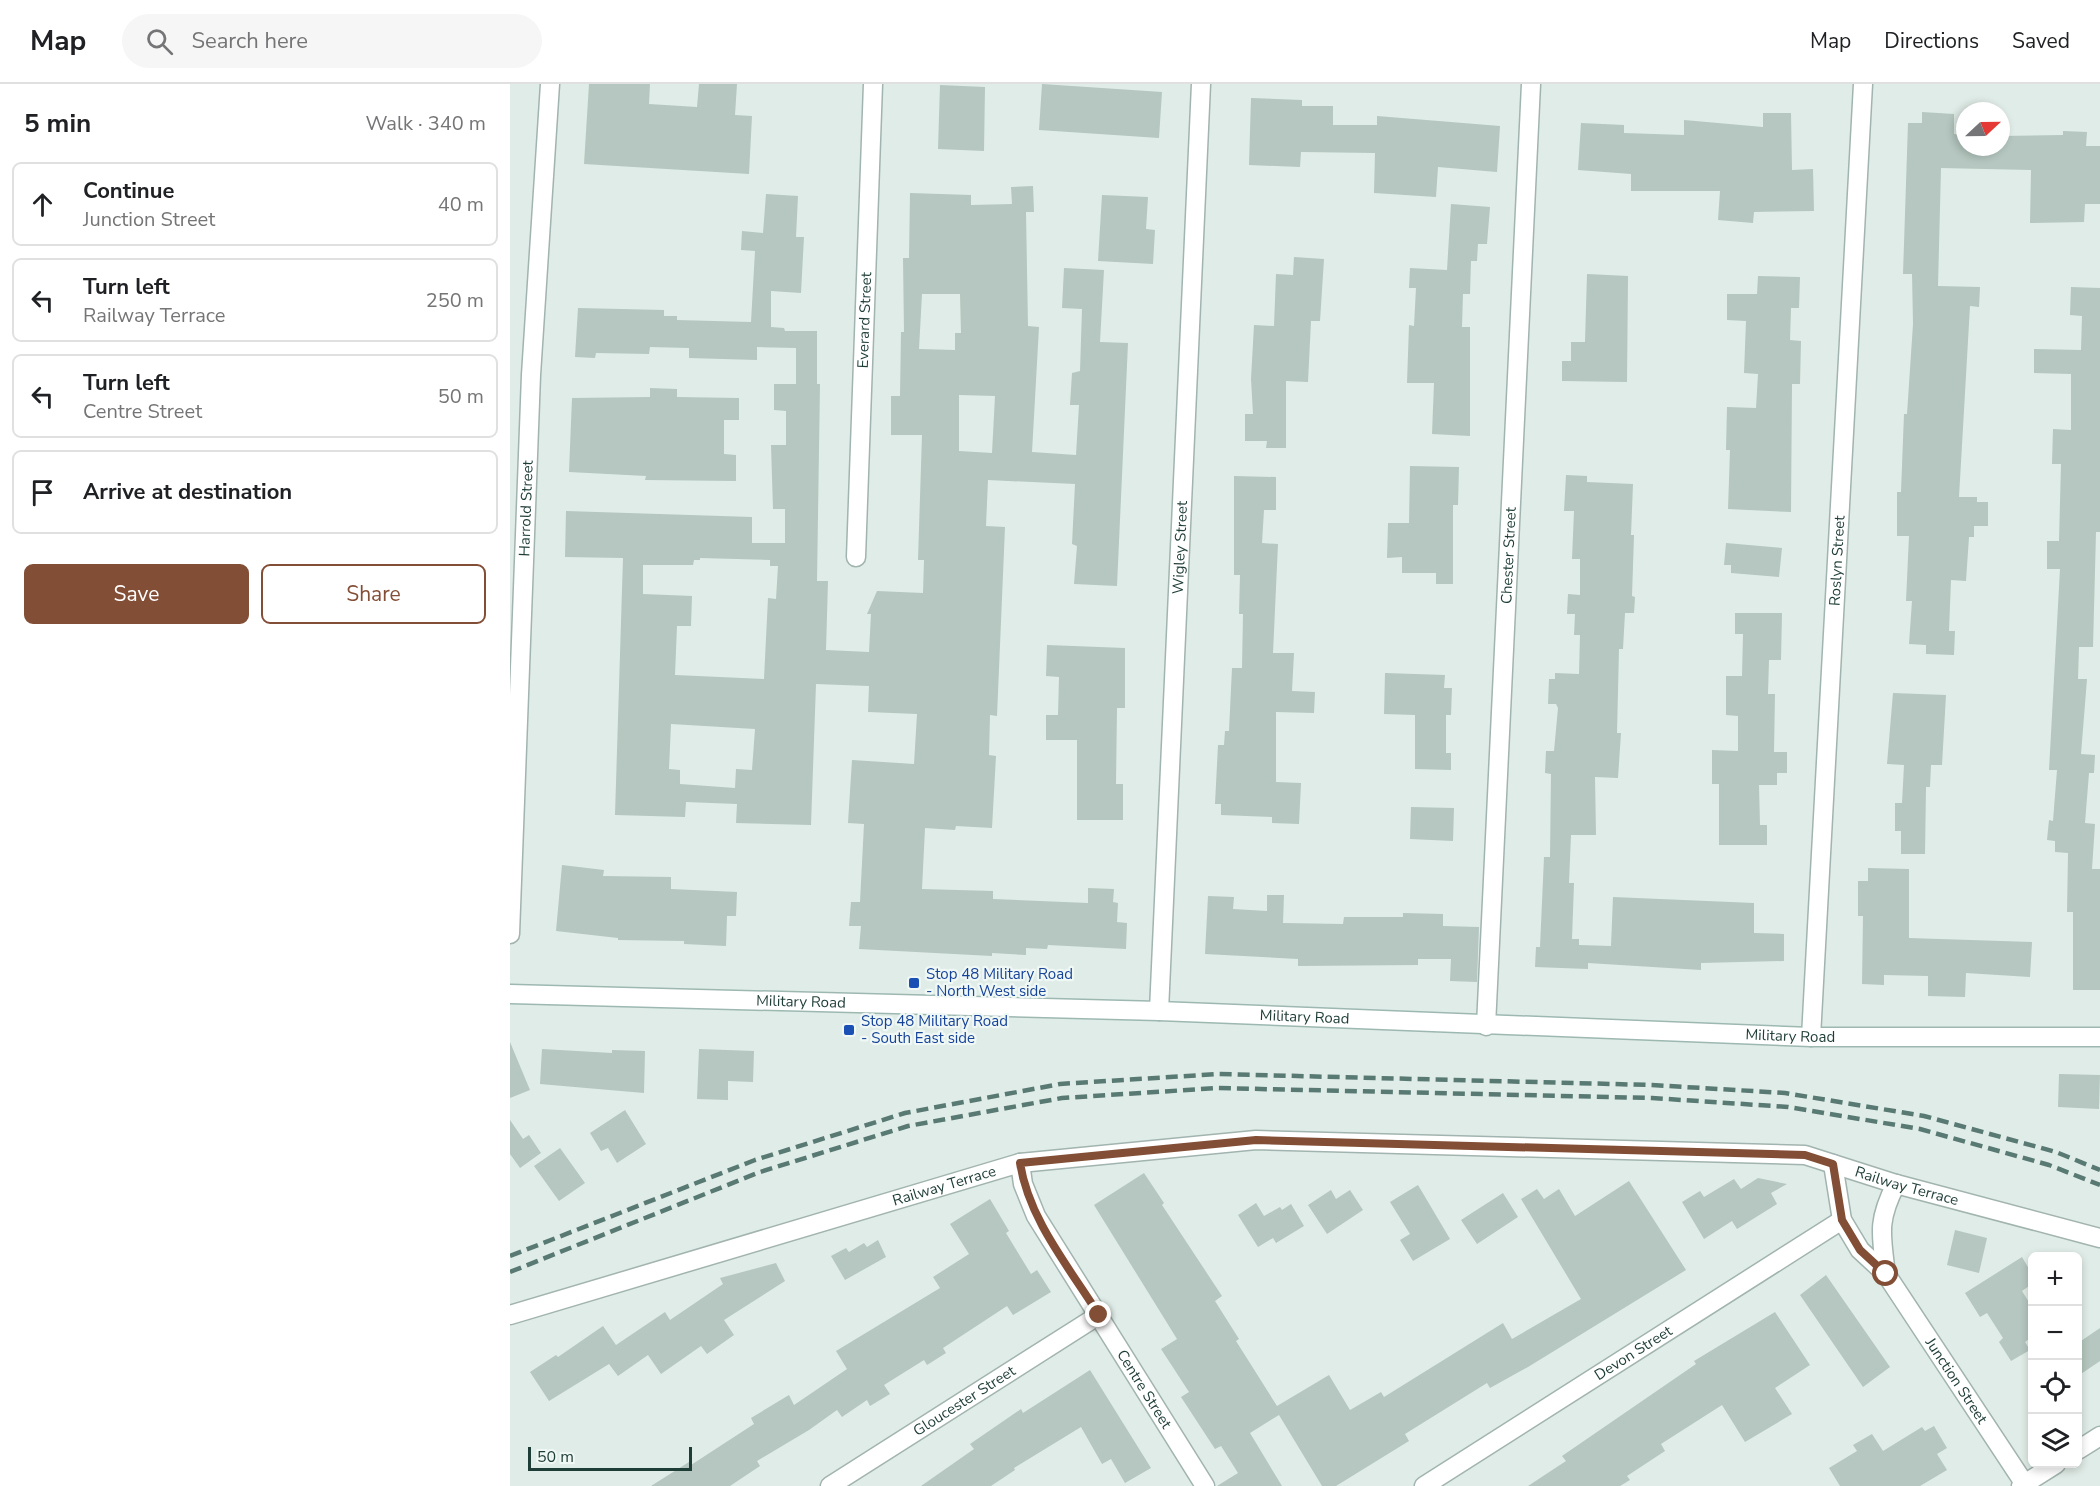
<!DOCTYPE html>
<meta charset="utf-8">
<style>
body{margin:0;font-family:"Nunito Sans",sans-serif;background:#f6f6f6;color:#202124}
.controls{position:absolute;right:18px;bottom:18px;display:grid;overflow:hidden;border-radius:9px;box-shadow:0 3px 9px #0003}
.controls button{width:54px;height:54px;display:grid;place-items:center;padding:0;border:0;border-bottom:2px solid #e0e0e0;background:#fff;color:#202124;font:30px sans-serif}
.compass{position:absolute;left:1446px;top:18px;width:54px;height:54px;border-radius:50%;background:#fff;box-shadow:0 3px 9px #0003;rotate:68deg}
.scale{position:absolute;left:18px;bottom:15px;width:164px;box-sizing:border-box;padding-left:6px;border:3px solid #1f3d37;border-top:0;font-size:16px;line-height:21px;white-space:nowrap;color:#1f3d37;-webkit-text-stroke:4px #f0f8f5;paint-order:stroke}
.stop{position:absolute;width:18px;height:18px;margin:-14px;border:4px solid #834e36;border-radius:50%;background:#fff}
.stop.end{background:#834e36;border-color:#fff;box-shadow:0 2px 6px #0008}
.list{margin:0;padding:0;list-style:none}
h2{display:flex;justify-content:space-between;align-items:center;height:78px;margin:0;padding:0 24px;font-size:26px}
h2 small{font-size:20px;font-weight:400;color:#757577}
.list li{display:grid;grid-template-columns:39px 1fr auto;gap:18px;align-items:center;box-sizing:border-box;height:84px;margin:0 12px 12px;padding:0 12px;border:2px solid #e0e0e0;border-radius:9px}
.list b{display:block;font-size:22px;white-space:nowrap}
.list p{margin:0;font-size:20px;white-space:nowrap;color:#757577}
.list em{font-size:20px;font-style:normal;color:#757577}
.actions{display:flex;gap:12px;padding:18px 24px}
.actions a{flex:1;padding:14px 0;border:2px solid #834e36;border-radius:9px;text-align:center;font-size:21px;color:#834e36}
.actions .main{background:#834e36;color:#fff}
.icon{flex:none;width:33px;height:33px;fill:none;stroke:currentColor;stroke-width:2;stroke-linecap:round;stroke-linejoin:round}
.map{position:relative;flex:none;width:1590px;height:1402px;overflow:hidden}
header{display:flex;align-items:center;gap:36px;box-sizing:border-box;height:84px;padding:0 30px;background:#fff;border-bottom:2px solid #e0e0e0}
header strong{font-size:28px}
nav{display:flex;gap:33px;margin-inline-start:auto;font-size:21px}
.search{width:420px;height:54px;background:#f6f6f6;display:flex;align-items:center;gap:15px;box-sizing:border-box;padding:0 21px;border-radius:33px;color:#757577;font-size:22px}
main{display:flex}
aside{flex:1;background:#fff}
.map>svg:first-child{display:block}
.building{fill:#b5c7c0;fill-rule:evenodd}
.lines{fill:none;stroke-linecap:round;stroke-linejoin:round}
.minor-casing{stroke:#a2b4af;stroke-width:21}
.secondary-casing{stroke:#9db8b1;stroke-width:21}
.minor{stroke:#fff;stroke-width:18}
.secondary{stroke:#fff;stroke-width:18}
.rail{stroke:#597973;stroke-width:4.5;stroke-dasharray:12 6;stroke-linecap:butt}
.route{stroke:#834e36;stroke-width:8}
.transit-dot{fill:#1a4fb4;stroke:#f0f8f5;stroke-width:2}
.labels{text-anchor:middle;stroke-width:4.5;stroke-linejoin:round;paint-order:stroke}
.street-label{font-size:15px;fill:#1f3d37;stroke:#f0f8f5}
.transit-label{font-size:15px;fill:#164399;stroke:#f0f8f5;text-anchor:start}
</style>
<header>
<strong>Map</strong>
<div class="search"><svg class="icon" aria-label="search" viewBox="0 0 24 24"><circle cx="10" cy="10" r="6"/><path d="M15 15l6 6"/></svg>Search here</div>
<nav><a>Map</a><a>Directions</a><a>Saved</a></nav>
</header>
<main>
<aside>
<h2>5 min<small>Walk · 340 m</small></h2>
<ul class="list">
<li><svg class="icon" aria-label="ahead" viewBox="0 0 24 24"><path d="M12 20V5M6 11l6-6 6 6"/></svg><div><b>Continue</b><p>Junction Street</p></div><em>40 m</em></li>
<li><svg class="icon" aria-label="left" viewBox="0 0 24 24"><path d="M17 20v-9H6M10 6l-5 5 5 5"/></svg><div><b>Turn left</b><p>Railway Terrace</p></div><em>250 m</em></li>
<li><svg class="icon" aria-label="left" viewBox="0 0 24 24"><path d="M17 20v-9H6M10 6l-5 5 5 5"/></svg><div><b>Turn left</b><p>Centre Street</p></div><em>50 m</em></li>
<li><svg class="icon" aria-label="arrive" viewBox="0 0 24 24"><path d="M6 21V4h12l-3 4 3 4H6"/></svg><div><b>Arrive at destination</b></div></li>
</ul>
<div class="actions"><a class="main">Save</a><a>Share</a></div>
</aside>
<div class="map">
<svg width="1590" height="1402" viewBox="0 0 1590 1402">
<rect width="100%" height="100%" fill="#e0ece7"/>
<path class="building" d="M 79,0 L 140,0 L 139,20 L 187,23 L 189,0 L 227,0 L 225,31 L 242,32 L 239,90 L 74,80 Z
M 532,0 L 652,8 L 649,54 L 529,46 Z
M 430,1 L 475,3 L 474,67 L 428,65 Z
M 741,14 L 792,16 L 792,22 L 823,22 L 823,41 L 867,41 L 867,32 L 990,42 L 987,88 L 928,83 L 926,113 L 864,109 L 865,69 L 791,68 L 790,83 L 739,81 Z
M 1412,28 L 1444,30 L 1444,50 L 1455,51 L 1455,63 L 1491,63 L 1491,52 L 1553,51 L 1553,47 L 1577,48 L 1576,62 L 1590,62 L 1590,120 L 1575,120 L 1574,138 L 1520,139 L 1521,86 L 1431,84 L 1428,202 L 1470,203 L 1469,223 L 1460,222 L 1449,413 L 1467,413 L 1467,418 L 1478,418 L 1478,442 L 1464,442 L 1464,453 L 1459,453 L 1456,497 L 1441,496 L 1439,547 L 1445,547 L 1444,571 L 1416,570 L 1416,561 L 1399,560 L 1402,517 L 1396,517 L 1399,452 L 1387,452 L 1387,408 L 1391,408 L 1394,330 L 1397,330 L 1403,240 L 1402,190 L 1393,190 L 1398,39 L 1412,39 Z
M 1253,29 L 1281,29 L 1282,86 L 1303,85 L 1304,127 L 1244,128 L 1243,139 L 1208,136 L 1210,107 L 1121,107 L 1121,90 L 1068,86 L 1071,39 L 1114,41 L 1114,49 L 1174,51 L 1174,36 L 1253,43 Z
M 523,102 L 524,128 L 516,128 L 518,242 L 529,243 L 522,368 L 566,371 L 569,321 L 560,321 L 562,289 L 570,287 L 572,225 L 552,224 L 554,184 L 594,186 L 590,258 L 618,259 L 607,502 L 564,500 L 567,462 L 562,460 L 565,400 L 478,396 L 476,442 L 495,443 L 487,632 L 480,631 L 479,671 L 486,672 L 482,744 L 446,742 L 445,746 L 415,744 L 412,805 L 483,807 L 483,815 L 578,819 L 578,804 L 604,805 L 603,818 L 608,819 L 607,838 L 617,839 L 616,865 L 538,861 L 537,865 L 516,864 L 516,871 L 482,869 L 482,872 L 349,865 L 351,842 L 339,842 L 341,818 L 350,818 L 354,740 L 338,739 L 342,676 L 404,680 L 407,630 L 358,628 L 359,602 L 306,600 L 301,741 L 226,739 L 227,720 L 176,718 L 175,733 L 105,731 L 113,474 L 55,473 L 56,427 L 242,433 L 242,459 L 275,459 L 275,425 L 263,425 L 261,361 L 276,361 L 276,327 L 264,326 L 264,300 L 286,300 L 286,264 L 247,263 L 247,276 L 179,274 L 179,264 L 140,263 L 139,270 L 86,269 L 85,274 L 65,273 L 68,224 L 154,226 L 154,232 L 167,232 L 167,236 L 241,238 L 245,167 L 231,166 L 232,147 L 253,149 L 256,110 L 288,112 L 286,153 L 294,153 L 291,209 L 261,207 L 261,243 L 274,244 L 275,247 L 307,247 L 307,300 L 310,300 L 307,497 L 318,497 L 316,566 L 359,568 L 361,530 L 357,530 L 367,507 L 413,509 L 414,476 L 408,476 L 412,351 L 381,351 L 381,312 L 390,312 L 391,248 L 394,248 L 393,174 L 399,174 L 400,109 L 461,111 L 461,121 L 502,120 L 501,103 ZM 412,210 L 450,210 L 451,249 L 445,249 L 445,266 L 409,265 ZM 449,311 L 485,312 L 482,369 L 449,367 ZM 190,474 L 260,476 L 260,482 L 268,482 L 266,515 L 258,514 L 254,595 L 165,591 L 167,542 L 181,542 L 182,512 L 133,510 L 133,481 L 183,481 L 184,476 L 190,476 ZM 161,640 L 245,645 L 242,686 L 226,685 L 225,704 L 170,700 L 170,686 L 159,685 Z
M 592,111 L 638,113 L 636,145 L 645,146 L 643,180 L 588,177 Z
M 941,120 L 980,123 L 977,160 L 968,160 L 967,177 L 961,177 L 960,210 L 953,210 L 952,243 L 960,243 L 960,352 L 922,350 L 924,299 L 897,299 L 899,241 L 904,242 L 906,204 L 899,204 L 900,184 L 937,186 Z
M 784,173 L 814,175 L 810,237 L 801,237 L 798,298 L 776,297 L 776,364 L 756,364 L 757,357 L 735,357 L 735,330 L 743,330 L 741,295 L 744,241 L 764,242 L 766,190 L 783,191 Z
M 1077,190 L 1118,192 L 1117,298 L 1052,297 L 1052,277 L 1061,277 L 1061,258 L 1075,258 Z
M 1248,192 L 1290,193 L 1289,224 L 1281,224 L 1280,256 L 1291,257 L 1290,300 L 1282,300 L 1281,428 L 1218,425 L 1220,366 L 1216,366 L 1217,323 L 1246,324 L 1248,290 L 1234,289 L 1236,237 L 1217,236 L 1217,210 L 1247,210 Z
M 1561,203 L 1590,204 L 1590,448 L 1586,448 L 1583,563 L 1569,563 L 1568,595 L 1577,595 L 1571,670 L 1585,671 L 1584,689 L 1579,689 L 1575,739 L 1585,740 L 1582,785 L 1590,785 L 1590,906 L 1563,906 L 1563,828 L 1557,828 L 1558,769 L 1545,768 L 1545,757 L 1537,756 L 1539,736 L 1543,737 L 1547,686 L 1539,686 L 1550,485 L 1537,485 L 1537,457 L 1549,457 L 1551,380 L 1542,380 L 1543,345 L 1561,346 L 1561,290 L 1524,289 L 1524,265 L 1571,266 L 1572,232 L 1560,231 Z
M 140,304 L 167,305 L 167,313 L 229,314 L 229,336 L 214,336 L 214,370 L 226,371 L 226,397 L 135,396 L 136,392 L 59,388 L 62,314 L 140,313 Z
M 900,382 L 949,383 L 948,421 L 943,421 L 943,500 L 926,500 L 926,489 L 892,489 L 892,473 L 877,474 L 878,439 L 899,439 Z
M 1056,391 L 1077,392 L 1077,398 L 1123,400 L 1121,451 L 1124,451 L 1122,512 L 1125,513 L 1124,529 L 1115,529 L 1113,565 L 1109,565 L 1107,649 L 1111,649 L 1108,694 L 1085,693 L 1086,751 L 1061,751 L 1059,799 L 1064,799 L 1062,855 L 1069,855 L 1069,861 L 1101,862 L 1103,813 L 1244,819 L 1244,849 L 1274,850 L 1274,877 L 1191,879 L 1191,886 L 1078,879 L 1078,885 L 1025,883 L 1026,863 L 1030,863 L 1034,773 L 1040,773 L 1041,690 L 1035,689 L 1036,667 L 1044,667 L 1048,624 L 1046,620 L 1038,620 L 1039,595 L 1045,595 L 1045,589 L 1069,590 L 1070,551 L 1064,551 L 1065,530 L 1057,530 L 1058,510 L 1070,511 L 1070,475 L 1062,475 L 1064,427 L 1054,427 Z
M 724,392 L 766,393 L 766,426 L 754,426 L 752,459 L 768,460 L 763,569 L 784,569 L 782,607 L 805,608 L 804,629 L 766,628 L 766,698 L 791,699 L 789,740 L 762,739 L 762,733 L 711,731 L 711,720 L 705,720 L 708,661 L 714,661 L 715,647 L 719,647 L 722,584 L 732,584 L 733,530 L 729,530 L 730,491 L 724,491 Z
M 1216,459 L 1272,464 L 1269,493 L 1221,489 L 1221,481 L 1214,481 Z
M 1225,529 L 1272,529 L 1271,576 L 1259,576 L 1258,610 L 1265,610 L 1264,668 L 1277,668 L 1277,689 L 1267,689 L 1267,701 L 1249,701 L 1250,741 L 1257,741 L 1257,761 L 1209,761 L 1209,700 L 1202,700 L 1202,666 L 1228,667 L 1228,632 L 1216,631 L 1216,592 L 1232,592 L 1233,550 L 1225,550 Z
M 537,561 L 615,564 L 615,624 L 607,624 L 606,700 L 613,700 L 613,736 L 567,736 L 567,656 L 536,656 L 536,631 L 548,631 L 549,593 L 536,592 Z
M 875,589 L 935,591 L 934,604 L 942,604 L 941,631 L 936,631 L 936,669 L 941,669 L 941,686 L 905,685 L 905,631 L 874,630 Z
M 1383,609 L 1436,611 L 1432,681 L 1421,681 L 1420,703 L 1416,703 L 1415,770 L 1391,770 L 1391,747 L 1385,747 L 1385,719 L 1392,719 L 1394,681 L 1377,680 Z
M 901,723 L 944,724 L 943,757 L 900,755 Z
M 52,781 L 94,786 L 93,792 L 161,793 L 161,805 L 227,808 L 226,832 L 217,832 L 216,862 L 174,860 L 174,857 L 108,856 L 108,854 L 46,847 Z
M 1358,784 L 1399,785 L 1399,854 L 1522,858 L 1520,893 L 1456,889 L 1455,913 L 1418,912 L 1418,892 L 1374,891 L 1374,901 L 1352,900 L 1353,832 L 1348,832 L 1348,797 L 1358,797 Z
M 757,811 L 774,811 L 773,839 L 833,840 L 834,833 L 893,833 L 893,829 L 933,830 L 933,842 L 969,843 L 967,898 L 940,897 L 941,875 L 908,875 L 908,881 L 788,882 L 788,875 L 695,870 L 698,812 L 724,813 L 723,825 L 757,827 Z
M 0,958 L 20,1006 L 0,1014 Z
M 32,965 L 102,969 L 102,966 L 135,967 L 134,1009 L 30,1000 Z
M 189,965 L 244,967 L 243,998 L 218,997 L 218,1016 L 187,1015 Z
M 1549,990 L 1590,991 L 1589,1025 L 1548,1023 Z
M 115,1026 L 136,1060 L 107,1079 L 98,1064 L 91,1067 L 80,1049 Z
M 0,1036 L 13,1055 L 19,1051 L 31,1069 L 10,1084 L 0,1070 Z
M 50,1064 L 75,1099 L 49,1117 L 24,1082 Z
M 634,1089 L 654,1119 L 652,1121 L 712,1212 L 705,1217 L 729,1255 L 726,1257 L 767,1322 L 819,1291 L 840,1326 L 871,1308 L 874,1313 L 993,1239 L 1002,1255 L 1071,1215 L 1011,1115 L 1027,1105 L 1034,1115 L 1049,1105 L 1065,1132 L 1119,1097 L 1176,1186 L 1018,1283 L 980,1304 L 977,1299 L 895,1350 L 899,1357 L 826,1402 L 812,1402 L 769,1331 L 740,1349 L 772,1402 L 707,1402 L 728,1389 L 711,1362 L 705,1365 L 671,1313 L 679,1308 L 651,1265 L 667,1255 L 584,1121 Z
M 1248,1094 L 1277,1100 L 1261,1109 L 1267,1120 L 1227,1145 L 1222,1137 L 1194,1155 L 1172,1118 L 1190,1107 L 1194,1113 L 1224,1095 L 1231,1105 Z
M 908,1101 L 940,1155 L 903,1177 L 890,1156 L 900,1150 L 880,1118 Z
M 821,1106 L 826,1115 L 840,1106 L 853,1126 L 817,1150 L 798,1121 Z
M 993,1109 L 1008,1133 L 967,1160 L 951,1136 Z
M 480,1115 L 499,1147 L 496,1149 L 521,1190 L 527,1186 L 541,1208 L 503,1231 L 497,1222 L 433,1264 L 436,1269 L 417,1281 L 414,1276 L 374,1301 L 380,1310 L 360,1322 L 357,1316 L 332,1333 L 327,1326 L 299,1346 L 247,1377 L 250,1382 L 220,1402 L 141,1402 L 179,1378 L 181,1381 L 244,1340 L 241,1334 L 279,1311 L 284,1321 L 337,1285 L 326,1267 L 430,1204 L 423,1193 L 459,1170 L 440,1140 Z
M 746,1119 L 754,1132 L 770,1123 L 772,1126 L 781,1120 L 794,1142 L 766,1159 L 763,1154 L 748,1163 L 728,1131 Z
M 1445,1146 L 1477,1154 L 1469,1189 L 1437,1181 Z
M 368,1156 L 376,1173 L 335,1196 L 321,1172 L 336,1164 L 339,1168 L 354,1159 L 357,1163 Z
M 1512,1173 L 1522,1190 L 1522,1200 L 1512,1207 L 1522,1223 L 1522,1253 L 1515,1258 L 1520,1266 L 1501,1277 L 1489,1258 L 1493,1254 L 1477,1229 L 1470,1233 L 1455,1209 Z
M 266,1179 L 275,1197 L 214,1236 L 224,1251 L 197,1270 L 191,1262 L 151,1290 L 138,1271 L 108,1292 L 99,1280 L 39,1317 L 20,1288 L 46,1271 L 48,1273 L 93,1242 L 106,1261 L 155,1228 L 160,1236 L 213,1200 L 210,1194 Z
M 1316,1191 L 1380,1283 L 1353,1303 L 1290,1211 Z
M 1265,1228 L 1300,1281 L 1265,1304 L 1282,1330 L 1235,1358 L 1212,1321 L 1151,1360 L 1155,1367 L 1117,1392 L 1120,1396 L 1110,1402 L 1018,1402 L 1056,1377 L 1052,1372 L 1186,1280 L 1184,1277 Z
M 1590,1244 L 1590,1277 L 1568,1292 L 1568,1259 Z
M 580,1286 L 641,1384 L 615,1399 L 601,1375 L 592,1380 L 571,1343 L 504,1384 L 505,1386 L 481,1402 L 411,1402 L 464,1365 L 460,1360 L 511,1325 L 513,1329 Z
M 1424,1342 L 1437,1364 L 1427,1370 L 1437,1386 L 1410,1402 L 1330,1402 L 1319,1384 L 1347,1367 L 1343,1361 L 1362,1350 L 1373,1367 L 1412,1343 L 1415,1347 Z"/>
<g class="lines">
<g class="minor-casing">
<g id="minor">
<path id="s1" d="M 346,473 L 363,0"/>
<path id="s2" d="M 0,850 L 21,291 L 40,0"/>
<path id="s3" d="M 649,927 L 691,0"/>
<path id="s4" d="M 976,942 L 1021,0"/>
<path id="s5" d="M 1301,953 L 1353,0"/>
<path id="s6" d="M 510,1079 L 513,1100 L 526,1132 L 695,1402"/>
<path id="s7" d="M 1323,1080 L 1332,1136 L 1350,1166 L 1376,1190 L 1516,1402"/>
<path d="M 1376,1190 C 1371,1150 1367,1137 1386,1100"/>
<path id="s8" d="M 0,1231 L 510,1079 L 746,1056 L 1295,1071 L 1386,1100 L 1590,1154"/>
<path d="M 1568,1366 L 1590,1352"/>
<path id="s9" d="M 320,1402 L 589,1231"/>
<path id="s10" d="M 914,1402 L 1332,1136"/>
<path d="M 1511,1402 L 1546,1380"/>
</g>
</g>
<g class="secondary-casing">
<g id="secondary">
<path id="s11" d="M 0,910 L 649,927 L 1301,953 L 1590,953"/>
</g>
</g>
<use href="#minor" class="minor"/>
<use href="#secondary" class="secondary"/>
<path class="rail" d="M 0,1172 L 245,1076 L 395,1029 L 550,1000 L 708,990 L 1142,1001 L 1275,1009 L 1414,1032 L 1546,1068 L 1590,1086
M 0,1188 L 250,1088 L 398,1042 L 552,1014 L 708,1004 L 1142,1014 L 1278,1023 L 1410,1045 L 1539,1081 L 1590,1101"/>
</g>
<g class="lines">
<path class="route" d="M 589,1231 C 559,1183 519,1136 510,1079 L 746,1056 L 1295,1071 L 1323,1080 L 1332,1136 L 1350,1166 L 1376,1190"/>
</g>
<g class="transit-dot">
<rect x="398" y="893" width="12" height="12" rx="3"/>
<rect x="333" y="940" width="12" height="12" rx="3"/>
</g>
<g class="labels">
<g class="street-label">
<text dy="5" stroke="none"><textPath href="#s1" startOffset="237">Everard Street</textPath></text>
<text dy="5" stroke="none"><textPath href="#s2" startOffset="426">Harrold Street</textPath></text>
<text dy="5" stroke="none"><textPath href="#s3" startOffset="464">Wigley Street</textPath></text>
<text dy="5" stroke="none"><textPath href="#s4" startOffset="471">Chester Street</textPath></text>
<text dy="5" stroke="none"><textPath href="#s5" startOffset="477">Roslyn Street</textPath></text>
<text dy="5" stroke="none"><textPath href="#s11" startOffset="291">Military Road</textPath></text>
<text dy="5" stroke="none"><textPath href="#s11" startOffset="795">Military Road</textPath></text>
<text dy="5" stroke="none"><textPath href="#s11" startOffset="1281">Military Road</textPath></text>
<text dy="5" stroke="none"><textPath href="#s8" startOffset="453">Railway Terrace</textPath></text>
<text dy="5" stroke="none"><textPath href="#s8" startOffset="1425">Railway Terrace</textPath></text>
<text dy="5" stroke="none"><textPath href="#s10" startOffset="248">Devon Street</textPath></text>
<text dy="5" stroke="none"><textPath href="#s7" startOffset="255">Junction Street</textPath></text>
<text dy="5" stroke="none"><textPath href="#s6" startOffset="260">Centre Street</textPath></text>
<text dy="5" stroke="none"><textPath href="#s9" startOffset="159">Gloucester Street</textPath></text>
</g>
<g class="transit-label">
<text x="416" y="895">Stop 48 Military Road<tspan x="416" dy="17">- North West side</tspan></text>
<text x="351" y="942">Stop 48 Military Road<tspan x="351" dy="17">- South East side</tspan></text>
</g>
</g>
</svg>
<div class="controls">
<button>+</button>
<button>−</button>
<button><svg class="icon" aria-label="locate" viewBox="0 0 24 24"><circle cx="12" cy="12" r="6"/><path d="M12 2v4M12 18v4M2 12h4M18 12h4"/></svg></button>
<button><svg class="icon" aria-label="layers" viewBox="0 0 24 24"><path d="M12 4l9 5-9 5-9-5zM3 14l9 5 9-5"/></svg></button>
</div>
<svg class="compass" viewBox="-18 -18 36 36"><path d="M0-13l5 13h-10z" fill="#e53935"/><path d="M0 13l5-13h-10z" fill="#757577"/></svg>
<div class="scale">50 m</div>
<div class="stop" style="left:1376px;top:1190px"></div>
<div class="stop end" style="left:589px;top:1231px"></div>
</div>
</main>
